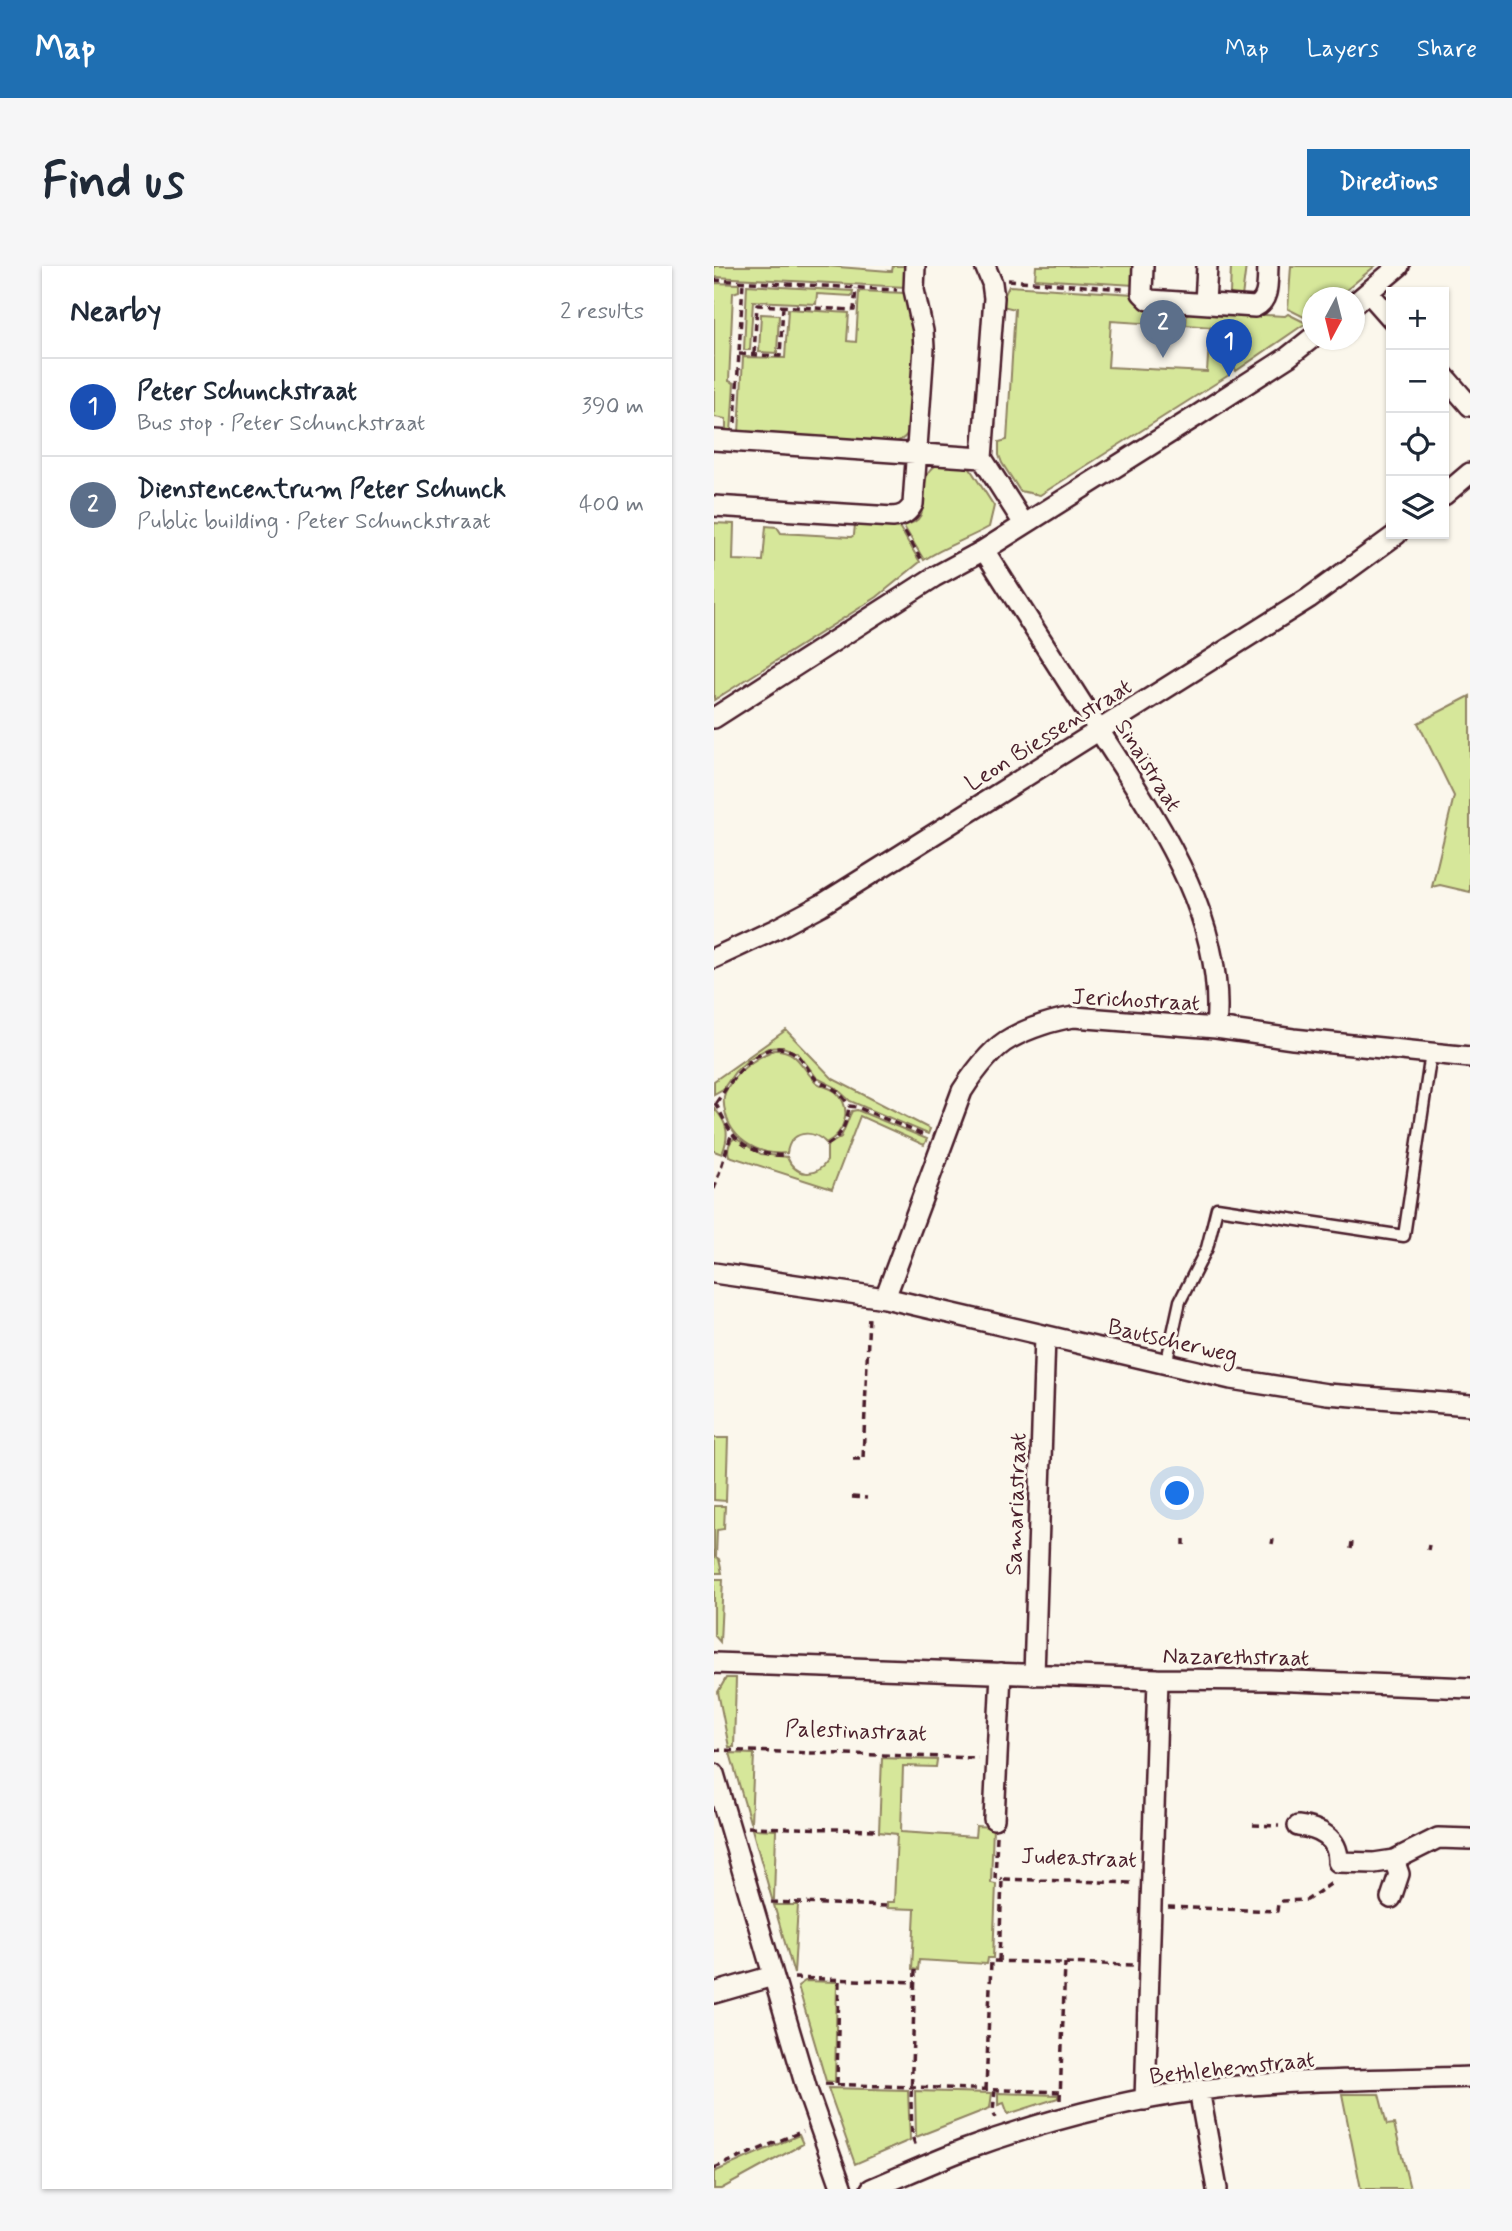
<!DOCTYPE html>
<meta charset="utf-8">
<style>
body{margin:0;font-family:Mynerve,sans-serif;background:#f6f6f7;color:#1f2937}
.controls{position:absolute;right:21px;top:21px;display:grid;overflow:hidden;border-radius:0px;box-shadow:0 2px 5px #0004}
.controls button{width:63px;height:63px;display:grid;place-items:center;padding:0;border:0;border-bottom:2px solid #e0e1e3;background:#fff;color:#1f2937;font:35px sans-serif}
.compass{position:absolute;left:588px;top:21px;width:63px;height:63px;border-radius:50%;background:#fff;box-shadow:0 2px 5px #0004;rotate:187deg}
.you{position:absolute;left:464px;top:1228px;width:24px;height:24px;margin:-18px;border:5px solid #fff;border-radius:50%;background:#1a73e8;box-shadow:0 0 0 10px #1a73e833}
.badge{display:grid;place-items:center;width:46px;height:46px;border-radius:50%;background:#1f6fb2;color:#fff;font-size:23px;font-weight:700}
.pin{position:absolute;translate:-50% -58px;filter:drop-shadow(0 2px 4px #0008)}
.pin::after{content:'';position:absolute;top:37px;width:24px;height:21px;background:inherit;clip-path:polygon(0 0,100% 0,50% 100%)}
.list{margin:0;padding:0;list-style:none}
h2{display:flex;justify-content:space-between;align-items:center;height:91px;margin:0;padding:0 28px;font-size:30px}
h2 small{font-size:23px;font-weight:400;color:#747a83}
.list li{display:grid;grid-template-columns:46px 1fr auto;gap:21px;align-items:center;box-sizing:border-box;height:98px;padding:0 28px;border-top:2px solid #e0e1e3}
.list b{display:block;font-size:26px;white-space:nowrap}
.list p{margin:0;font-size:23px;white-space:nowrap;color:#747a83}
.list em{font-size:23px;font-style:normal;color:#747a83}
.icon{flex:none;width:38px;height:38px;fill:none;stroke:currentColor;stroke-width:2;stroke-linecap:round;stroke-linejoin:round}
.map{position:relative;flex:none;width:756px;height:1923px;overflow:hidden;border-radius:0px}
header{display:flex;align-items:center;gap:42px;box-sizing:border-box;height:98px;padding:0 35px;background:#1f6fb2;color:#fff}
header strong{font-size:33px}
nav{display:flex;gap:38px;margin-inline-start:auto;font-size:24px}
.intro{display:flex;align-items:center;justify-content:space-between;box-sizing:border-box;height:168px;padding:0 42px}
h1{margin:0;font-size:49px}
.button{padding:18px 32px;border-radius:0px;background:#1f6fb2;color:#fff;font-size:24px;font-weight:700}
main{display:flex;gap:42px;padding:0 42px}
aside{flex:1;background:#fff;border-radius:0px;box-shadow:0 2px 5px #0004}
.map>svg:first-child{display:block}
.green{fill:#d6e79a;stroke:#908362;stroke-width:2}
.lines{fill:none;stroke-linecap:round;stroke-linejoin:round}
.service-casing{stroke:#4a1f2b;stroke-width:15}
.minor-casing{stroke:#4a1f2b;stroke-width:24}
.path{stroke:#4a1f2b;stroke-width:3.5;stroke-dasharray:7 5;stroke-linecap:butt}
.service{stroke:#fbf7ec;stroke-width:10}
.minor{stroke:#fbf7ec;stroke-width:19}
.labels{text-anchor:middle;stroke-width:6;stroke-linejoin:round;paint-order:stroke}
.street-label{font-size:23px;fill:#4a1f2b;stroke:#fbf7ec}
</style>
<header>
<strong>Map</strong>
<nav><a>Map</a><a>Layers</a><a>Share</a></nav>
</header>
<div class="intro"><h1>Find us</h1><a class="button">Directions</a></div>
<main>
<aside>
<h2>Nearby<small>2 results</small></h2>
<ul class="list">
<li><span class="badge" style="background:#1a4fb4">1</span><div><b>Peter Schunckstraat</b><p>Bus stop · Peter Schunckstraat</p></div><em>390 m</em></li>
<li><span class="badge" style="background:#5c6f8a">2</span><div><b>Dienstencentrum Peter Schunck</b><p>Public building · Peter Schunckstraat</p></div><em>400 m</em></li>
</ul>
</aside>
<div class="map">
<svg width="756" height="1923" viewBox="0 0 756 1923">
<rect width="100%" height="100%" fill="#fbf7ec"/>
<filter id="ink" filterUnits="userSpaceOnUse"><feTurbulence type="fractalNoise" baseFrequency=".0143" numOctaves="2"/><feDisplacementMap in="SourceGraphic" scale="14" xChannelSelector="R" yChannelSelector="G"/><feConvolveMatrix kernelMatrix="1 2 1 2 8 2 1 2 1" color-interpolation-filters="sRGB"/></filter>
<g filter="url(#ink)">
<path class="green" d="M 0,0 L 112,0 L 175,5 L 178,5 L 179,0 L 193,0 L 192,21 L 0,11 Z
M 322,0 L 421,0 L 420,19 L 321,13 Z
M 517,0 L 532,0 L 528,31 L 516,28 Z
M 577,0 L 661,0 L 624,31 L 598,32 L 598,52 L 596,54 L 574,43 Z
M 0,17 L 25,18 L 25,25 L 19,27 L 15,115 L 20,117 L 17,167 L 12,166 L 12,153 L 0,151 Z
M 33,19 L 139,25 L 138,30 L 103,28 L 102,38 L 39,35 L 36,84 L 30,84 Z
M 295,20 L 420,28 C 424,40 431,42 443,44 L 442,58 L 397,55 L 394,101 L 493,106 L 496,61 L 472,59 L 473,45 L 571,50 L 574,48 L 592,57 L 522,105 L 520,101 L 513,105 L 515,109 L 326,229 L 306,225 L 288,197 L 285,189 L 285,176 L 293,174 L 301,43 L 288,40 L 287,36 Z
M 145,25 L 191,27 L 202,81 L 196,163 C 191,174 185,176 173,176 L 25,167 L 29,91 L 71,92 L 74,43 L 135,47 L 133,75 L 142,76 Z
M 47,48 L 65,49 L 63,87 L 45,86 Z
M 224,198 L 253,198 L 280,240 L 275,261 C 254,273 231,280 210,294 L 189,259 C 226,256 195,214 224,198 Z
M 0,257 L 20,258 L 19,294 L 49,295 L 52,260 L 63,261 L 67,267 L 137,271 L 140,269 L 141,258 L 184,259 L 206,296 L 163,331 L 0,434 Z
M 756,430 L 756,626 L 726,619 L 718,621 L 740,530 L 704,457 Z
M 72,764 L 119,813 L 216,863 L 214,868 L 136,835 L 121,821 L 103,812 L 84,787 L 69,781 L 54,782 L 35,793 L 21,806 L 9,823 L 0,828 L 0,815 Z
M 60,784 C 84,783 87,802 102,816 C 108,821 116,821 122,826 C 139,842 131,867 112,877 C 98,862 76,865 73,887 C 46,890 19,875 12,849 C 10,842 8,834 11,827 C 19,807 41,792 60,784 Z
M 0,842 C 14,857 16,869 8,888 L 0,885 Z
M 143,844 L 213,873 L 210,879 L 146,850 L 118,923 L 15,890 C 13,884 15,875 21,872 L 47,888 L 73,891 C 81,910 101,913 113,895 L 113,880 L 127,871 L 136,849 L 138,845 Z
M 0,1172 L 14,1172 L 12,1235 L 0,1234 Z
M 0,1240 L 11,1240 L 10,1263 L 3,1264 L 2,1291 L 5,1293 L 8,1307 L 0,1307 Z
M 0,1313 L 9,1313 L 6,1376 L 0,1369 Z
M 12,1412 L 22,1412 L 20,1481 L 15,1481 L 4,1426 Z
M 16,1487 L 40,1488 L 37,1557 L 36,1556 Z
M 168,1492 L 223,1494 L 222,1501 L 189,1500 L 187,1566 L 261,1571 L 262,1560 L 279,1561 L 277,1617 L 282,1618 L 279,1692 L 274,1692 L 273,1698 L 205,1694 L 204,1704 L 198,1703 L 201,1643 L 173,1642 L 173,1636 L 180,1636 L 183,1568 L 165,1566 Z
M 38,1563 L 62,1564 L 60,1633 L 58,1633 Z
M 60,1639 L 84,1639 L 80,1708 Z
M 91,1715 L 123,1716 L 121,1816 L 112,1815 L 84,1720 Z
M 114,1822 L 194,1824 L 196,1874 L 141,1898 Z
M 201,1825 L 278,1827 L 276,1842 L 202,1871 Z
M 284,1827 L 344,1829 L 344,1832 L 294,1848 L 290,1837 L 284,1839 Z
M 628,1828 L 665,1828 L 673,1859 L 680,1858 L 696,1923 L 647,1923 Z
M 85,1869 L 89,1878 L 7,1923 L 0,1923 L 0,1906 Z"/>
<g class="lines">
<g class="service-casing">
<path id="service" d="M 452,1099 L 466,1035 L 493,982 L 503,942 L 690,970 L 717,787"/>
</g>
<g class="minor-casing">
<path id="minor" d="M 429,0 L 428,27 L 435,34 L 541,41 C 556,34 553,15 554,0
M 654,26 L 677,52
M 491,37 L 493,0
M 640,38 L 685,0
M 730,110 L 756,140
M 0,174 L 268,192 L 310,258
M 268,192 L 280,32 L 278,17 L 271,0
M 730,229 L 756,207
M 0,240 L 179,251 C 189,250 194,247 199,238 L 210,82 L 209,65 L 200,24 L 201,0
M 270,284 C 306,341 343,398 379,455 C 437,546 513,648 502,762
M 0,452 L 220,311 L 270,284 L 484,149 L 574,91 L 598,72
M 0,692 L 62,663 L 107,639 L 179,594 L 595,332 L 683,268
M 0,1007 L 171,1032 L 517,1113 L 613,1128 L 756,1139
M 171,1032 L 248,825 C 259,808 278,782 297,772 C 315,762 340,754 360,751 L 502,762 L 579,773 L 756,791
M 0,1397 L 444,1413 L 555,1414 L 756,1422
M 320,1409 L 331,1070
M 0,1508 L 93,1824 L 128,1923
M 280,1553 L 287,1407
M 584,1560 C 605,1562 625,1572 624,1596 L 660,1597 L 680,1594 L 724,1572 L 756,1573
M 677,1632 L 685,1608 L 680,1594
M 0,1727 L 59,1710
M 485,1824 L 503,1923
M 431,1834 L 444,1413
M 157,1923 C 188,1910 219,1896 250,1884 C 326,1856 406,1835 486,1824 C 575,1813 666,1814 756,1811"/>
</g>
<path class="path" d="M 0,14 L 183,24
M 294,14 L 409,23
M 25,88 L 66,90 L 69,40
M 40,88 L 43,39 L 140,44 L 142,22
M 21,157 L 29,16
M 191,266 L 209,296
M 1,837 C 7,846 11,858 18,867 C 29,883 54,891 73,889
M 2,837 C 17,815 49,765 82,788 C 91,794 94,806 102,813 C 106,817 111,818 116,821 C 124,824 131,833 135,840 L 143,841 L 212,870
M 113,879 C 128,870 133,857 135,840
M 0,923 L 18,867
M 139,1193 L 149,1193 L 155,1048
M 138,1231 L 153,1232
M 558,1278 L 559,1273
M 470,1279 L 470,1273
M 637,1283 L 638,1276
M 714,1284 L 715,1279
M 0,1484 L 264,1492
M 539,1559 L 565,1560
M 34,1561 L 165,1564
M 283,1570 L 281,1613 L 288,1613
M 57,1636 L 174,1640
M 454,1641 L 563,1645 L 564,1638 L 568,1635 L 593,1634 L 621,1615
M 285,1695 L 288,1613 L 419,1617
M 201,1704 L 197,1836 L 198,1870 L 203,1883
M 80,1712 L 201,1716
M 111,1818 L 347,1826
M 123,1818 L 125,1713
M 272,1824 L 277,1695 L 419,1699
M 281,1824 L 279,1846 L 282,1852
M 346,1834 L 351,1697
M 0,1902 L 89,1865"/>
<use href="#service" class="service"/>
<use href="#minor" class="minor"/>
</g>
</g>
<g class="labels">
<g class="street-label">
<text transform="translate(334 468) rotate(-32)" y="8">Leon Biessenstraat</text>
<text transform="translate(435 499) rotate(58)" y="8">Sinaïstraat</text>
<text transform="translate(422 733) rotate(3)" y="8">Jerichostraat</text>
<text transform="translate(459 1074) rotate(13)" y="8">Bautscherweg</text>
<text transform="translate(301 1238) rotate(-88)" y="8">Samariastraat</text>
<text transform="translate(522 1390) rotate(1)" y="8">Nazarethstraat</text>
<text transform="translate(142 1464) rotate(2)" y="8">Palestinastraat</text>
<text transform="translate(365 1591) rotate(2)" y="8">Judeastraat</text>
<text transform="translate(518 1801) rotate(-6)" y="8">Bethlehemstraat</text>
</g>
</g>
</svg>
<div class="controls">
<button>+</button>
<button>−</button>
<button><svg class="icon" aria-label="locate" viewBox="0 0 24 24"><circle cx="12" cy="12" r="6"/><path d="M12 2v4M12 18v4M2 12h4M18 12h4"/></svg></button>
<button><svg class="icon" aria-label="layers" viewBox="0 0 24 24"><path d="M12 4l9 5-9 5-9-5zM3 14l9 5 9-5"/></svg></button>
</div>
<svg class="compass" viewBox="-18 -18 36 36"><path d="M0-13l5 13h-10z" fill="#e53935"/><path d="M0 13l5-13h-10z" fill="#747a83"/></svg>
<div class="you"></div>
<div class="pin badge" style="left:515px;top:111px;background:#1a4fb4">1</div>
<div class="pin badge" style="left:449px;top:92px;background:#5c6f8a">2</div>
</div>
</main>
